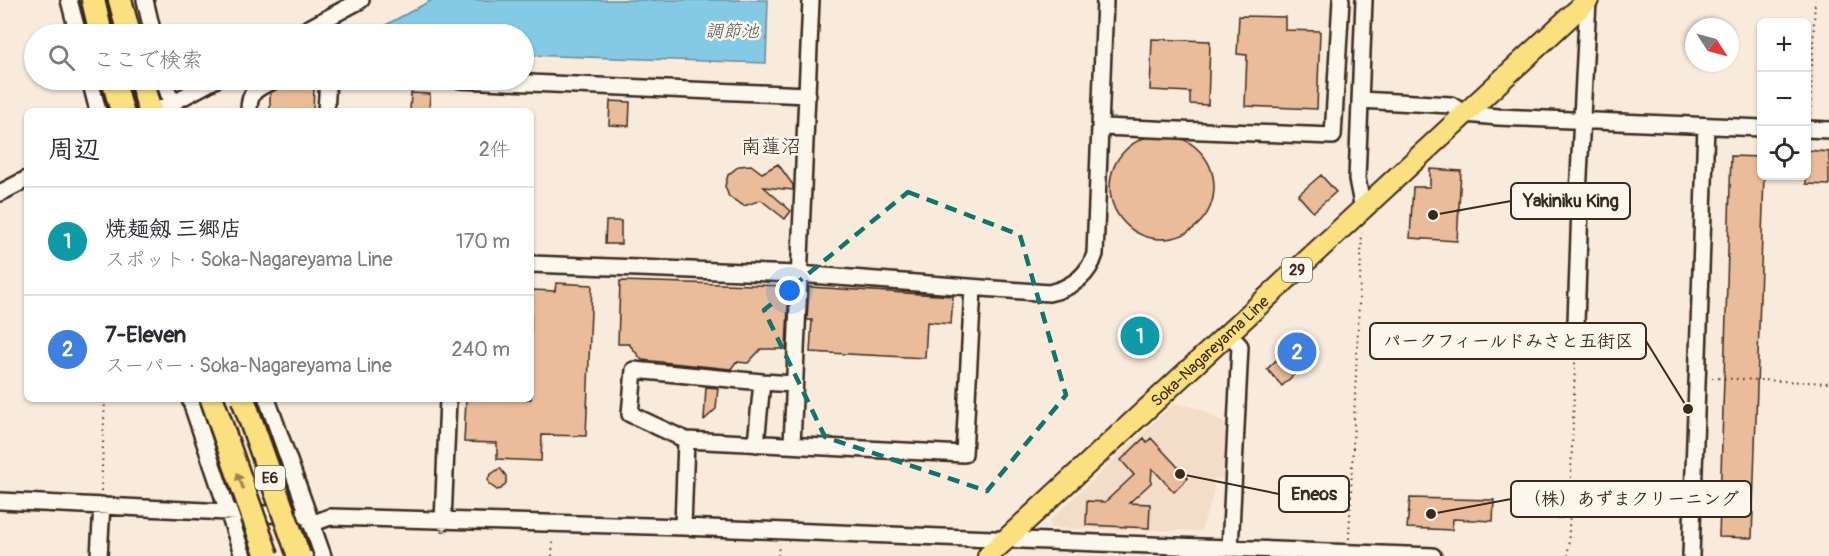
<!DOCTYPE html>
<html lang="ja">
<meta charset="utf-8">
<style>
body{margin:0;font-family:Pangolin,"Klee One",sans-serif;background:#f2f2f3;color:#2b2b33}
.controls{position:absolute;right:18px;top:18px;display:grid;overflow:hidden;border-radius:9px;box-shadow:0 2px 4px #0004}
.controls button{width:54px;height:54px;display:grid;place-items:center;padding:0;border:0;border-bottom:2px solid #e1e1e2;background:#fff;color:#2b2b33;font:30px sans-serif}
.compass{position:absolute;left:1685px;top:18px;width:54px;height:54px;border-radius:50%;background:#fff;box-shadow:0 2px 4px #0004;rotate:126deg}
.you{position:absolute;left:790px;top:291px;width:21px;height:21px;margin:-15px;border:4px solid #fff;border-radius:50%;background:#1a73e8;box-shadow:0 0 0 9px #1a73e833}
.badge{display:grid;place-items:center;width:39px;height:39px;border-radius:50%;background:#c8321e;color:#fff;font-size:20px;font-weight:700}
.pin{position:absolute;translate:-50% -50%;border:3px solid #fff;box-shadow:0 2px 6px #0006}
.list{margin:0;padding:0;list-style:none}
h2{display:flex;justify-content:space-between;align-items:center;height:78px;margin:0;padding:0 24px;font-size:26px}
h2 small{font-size:20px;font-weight:400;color:#7c7c81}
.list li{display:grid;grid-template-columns:39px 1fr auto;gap:18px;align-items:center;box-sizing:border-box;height:108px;padding:0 24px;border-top:2px solid #e1e1e2}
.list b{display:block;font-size:22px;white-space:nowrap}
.list p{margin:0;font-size:20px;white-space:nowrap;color:#7c7c81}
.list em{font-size:20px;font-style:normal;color:#7c7c81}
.icon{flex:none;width:33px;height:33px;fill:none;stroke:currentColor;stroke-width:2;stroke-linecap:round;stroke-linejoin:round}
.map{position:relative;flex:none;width:1829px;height:556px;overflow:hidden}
.search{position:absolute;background:#fff;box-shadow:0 2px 4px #0004;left:24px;top:24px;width:510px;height:66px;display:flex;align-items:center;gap:15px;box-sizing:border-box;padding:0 21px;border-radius:33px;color:#7c7c81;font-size:22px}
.panel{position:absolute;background:#fff;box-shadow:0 2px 4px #0004;left:24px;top:108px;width:510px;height:294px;border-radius:9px}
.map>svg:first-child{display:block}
.built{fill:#f4ddc8}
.water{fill:#84cae5;stroke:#678a95;stroke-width:1.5}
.building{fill:#eabc9a;stroke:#3b2a1e;stroke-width:1.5}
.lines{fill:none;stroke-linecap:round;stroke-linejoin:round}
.minor-casing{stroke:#3b2a1e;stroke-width:20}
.major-casing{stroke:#3b2a1e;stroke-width:24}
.highway-casing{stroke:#3b2a1e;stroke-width:27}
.path{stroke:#3b2a1e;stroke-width:2;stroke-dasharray:1.5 4.5;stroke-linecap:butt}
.minor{stroke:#fbf7ec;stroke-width:15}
.major{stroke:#fbe080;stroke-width:20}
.highway{stroke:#fbe080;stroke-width:22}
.highway-bridge-casing{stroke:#3b2a1e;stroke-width:27;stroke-linecap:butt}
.highway-bridge{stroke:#fbe080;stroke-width:22}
.oneway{fill:#9b854f}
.marked{fill:none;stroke:#0f766e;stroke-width:4.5;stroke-dasharray:12 8;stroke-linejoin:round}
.labels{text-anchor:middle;stroke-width:5;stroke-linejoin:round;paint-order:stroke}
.shield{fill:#fbf7ec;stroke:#75685c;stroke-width:1.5}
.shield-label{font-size:15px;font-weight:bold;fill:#3b2a1e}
.street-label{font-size:16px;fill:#3b2a1e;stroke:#fbf7ec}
.water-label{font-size:18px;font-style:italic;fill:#515a5a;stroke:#fbf7ec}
.quarter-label{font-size:20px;fill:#3b2a1e;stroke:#fbf7ec}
.leader{fill:none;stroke:#3b2a1e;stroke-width:2}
.callout-dot{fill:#3b2a1e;stroke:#fbf7ec;stroke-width:2}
.callout{fill:#fbf7ec;stroke:#3b2a1e;stroke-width:2}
.callout-label{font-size:18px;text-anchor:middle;font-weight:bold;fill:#3b2a1e}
</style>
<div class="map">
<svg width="1829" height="556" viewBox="0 0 1829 556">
<rect width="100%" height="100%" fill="#f8ebdc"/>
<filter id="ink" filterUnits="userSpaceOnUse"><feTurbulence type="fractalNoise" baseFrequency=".0167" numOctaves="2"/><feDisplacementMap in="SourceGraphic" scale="12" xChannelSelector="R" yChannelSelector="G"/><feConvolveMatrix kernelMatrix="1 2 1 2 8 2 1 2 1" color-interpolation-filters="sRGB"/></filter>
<g filter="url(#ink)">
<path class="built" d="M 1174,403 L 1201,409 L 1230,427 L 1227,479 L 1215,478 L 1213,496 L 1201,531 L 1051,528 L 1049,521 Z"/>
<path class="water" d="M 432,0 L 768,0 L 766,63 L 524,55 L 524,34 L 369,34 Z"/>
<path class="building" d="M 1239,16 L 1285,17 L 1285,30 L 1320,31 L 1317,109 L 1245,106 L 1247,55 L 1237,54 Z
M 1152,39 L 1210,41 L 1208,105 L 1190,104 L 1190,92 L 1150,90 Z
M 281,87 L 314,87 L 313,111 L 270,111 L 270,93 Z
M 411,93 L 430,94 L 429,111 L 410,111 Z
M 610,101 L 630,102 L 629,126 L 609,125 Z
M1110 187a52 52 0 1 1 104 0a52 52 0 1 1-104 0Z
M 1806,150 L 1829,152 L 1829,185 L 1806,184 Z
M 1731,156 L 1761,157 L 1761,176 L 1764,176 L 1752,538 L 1719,537 Z
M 778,164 L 793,185 L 793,190 L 764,187 L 791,211 L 785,219 L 761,200 L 744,206 L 729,197 L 725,186 L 728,175 L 739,166 L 751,165 L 762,173 Z
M 1430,169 L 1461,171 L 1457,241 L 1410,238 L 1413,187 L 1430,187 Z
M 1321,175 L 1336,192 L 1313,212 L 1298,195 Z
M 606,221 L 621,221 L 621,244 L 605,244 Z
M 620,281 L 789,286 L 786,349 L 761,349 L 748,363 L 736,362 L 731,369 L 642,360 L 629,344 L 618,344 Z
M 556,283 L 592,285 L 586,436 L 542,435 L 541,461 L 497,459 L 497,443 L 464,442 L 466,399 L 531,399 L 531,290 L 555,291 Z
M 809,287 L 953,296 L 951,324 L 927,322 L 925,358 L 810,352 L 812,320 L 807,320 Z
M 1132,321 L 1150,322 L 1149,350 L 1131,350 Z
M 1297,340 L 1313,357 L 1282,386 L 1267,369 Z
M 706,387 L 718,388 L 716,409 L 704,420 Z
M 1144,438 L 1147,442 L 1151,438 L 1188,478 L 1174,492 L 1152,468 L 1151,483 L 1129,503 L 1150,504 L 1149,528 L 1086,525 L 1087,501 L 1105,502 L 1134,475 L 1121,460 Z
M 500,468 L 506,476 L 506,483 L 501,489 L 497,490 L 489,484 L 488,479 L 490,475 Z
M 1410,498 L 1494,500 L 1493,521 L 1453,519 L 1452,530 L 1407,528 Z
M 1517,498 L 1563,499 L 1562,518 L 1516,517 Z"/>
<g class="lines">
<g class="minor-casing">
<path id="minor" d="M 69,0 L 78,34
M 145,0 L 153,34
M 298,34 L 361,0
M 90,80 L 98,111
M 164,80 L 174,111
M 460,80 L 808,95
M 1360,100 L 1451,105 L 1466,114 L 1498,117 L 1762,128
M 157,111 L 215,80
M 249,111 C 249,90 257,89 274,80
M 326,111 L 328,80
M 1102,127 L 1333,136 L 1341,0
M 1806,129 L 1829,130
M 0,193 L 27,179
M 1363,209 L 1357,179 L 1364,0
M 531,264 L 798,274 L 1049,293 C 1071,288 1088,277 1095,254 L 1105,0
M 1576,323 L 1580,206 L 1578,195 L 1588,0
M 1229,334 L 1240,346 L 1230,549
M 762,382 L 794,384
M 190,399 L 243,556
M 267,399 L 323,556
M 756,444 L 762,382 L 634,370 L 630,414 L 686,440 L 964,454 L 973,288
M 792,445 L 811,0
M 0,501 L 308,516
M 443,522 L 448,399
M 311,524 L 330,517 L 683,527 L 1433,556
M 683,527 L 686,440
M 99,556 L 102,505
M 1691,556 L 1706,126"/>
</g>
<g class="major-casing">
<g id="major">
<path id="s1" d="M 988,556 L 1588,0"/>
</g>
</g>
<g class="highway-casing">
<path id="highway" d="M 93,0 L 101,34
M 120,0 L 129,34
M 113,80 L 122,111
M 141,80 L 150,111"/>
</g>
<path class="path" d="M 1810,114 L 1815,0
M 1712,378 L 1829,383
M 101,491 L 105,399
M 1349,539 L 1362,233
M 552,556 L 553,539
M 778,556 L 779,544
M 1568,556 L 1576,337"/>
<use href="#minor" class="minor"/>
<use href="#major" class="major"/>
<use href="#highway" class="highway"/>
<g class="highway-bridge-casing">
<path id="highway-bridge" d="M 212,399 L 267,556
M 243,399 L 299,556"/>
</g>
<use href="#highway-bridge" class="highway-bridge"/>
</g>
<defs><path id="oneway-solid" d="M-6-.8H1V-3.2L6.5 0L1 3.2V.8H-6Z" transform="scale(1.5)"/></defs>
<use class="oneway" href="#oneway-solid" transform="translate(240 481) rotate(-110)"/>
</g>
<path class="marked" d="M 908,192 L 1020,235 L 1066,395 L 987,491 L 825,437 L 764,310 Z"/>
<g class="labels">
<g class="shield">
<rect x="1282" y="258" width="30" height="24" rx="4.5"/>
<rect x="255" y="466" width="30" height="24" rx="4.5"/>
</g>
<g class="shield-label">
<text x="1297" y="275">29</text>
<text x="270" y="483">E6</text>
</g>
<g class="street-label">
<text dy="6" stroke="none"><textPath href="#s1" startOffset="302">Soka-Nagareyama Line</textPath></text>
</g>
<g class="water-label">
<text x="732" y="37">調節池</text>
</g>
<g class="quarter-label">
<text x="771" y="153">南蓮沼</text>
</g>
</g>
<path class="leader" d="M1433 215L1511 201M1688 409L1646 341M1180 474L1279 494M1431 514L1511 499"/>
<g class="callout-dot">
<circle cx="1433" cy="215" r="6"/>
<circle cx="1688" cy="409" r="6"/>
<circle cx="1180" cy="474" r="6"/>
<circle cx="1431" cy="514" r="6"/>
</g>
<g class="callout">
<rect x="1511" y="183" width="119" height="36" rx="6"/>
<rect x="1370" y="323" width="276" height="36" rx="6"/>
<rect x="1279" y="476" width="70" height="36" rx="6"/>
<rect x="1511" y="481" width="240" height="36" rx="6"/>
</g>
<g class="callout-label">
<text x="1571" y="207">Yakiniku King</text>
<text x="1508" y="347">パークフィールドみさと五街区</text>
<text x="1314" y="500">Eneos</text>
<text x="1631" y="505">（株）あずまクリーニング</text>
</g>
</svg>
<div class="controls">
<button>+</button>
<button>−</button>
<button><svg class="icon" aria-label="locate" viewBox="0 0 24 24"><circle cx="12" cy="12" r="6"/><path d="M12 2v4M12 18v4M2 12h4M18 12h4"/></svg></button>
</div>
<svg class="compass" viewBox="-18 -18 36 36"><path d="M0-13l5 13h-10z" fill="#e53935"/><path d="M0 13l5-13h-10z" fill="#7c7c81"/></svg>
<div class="you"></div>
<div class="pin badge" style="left:1140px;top:336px;background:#0f9aa8">1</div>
<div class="pin badge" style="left:1297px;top:352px;background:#3f7fe0">2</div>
<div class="search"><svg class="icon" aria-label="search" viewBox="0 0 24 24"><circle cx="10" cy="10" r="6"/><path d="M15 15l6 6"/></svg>ここで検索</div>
<section class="panel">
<h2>周辺<small>2件</small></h2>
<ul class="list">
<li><span class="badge" style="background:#0f9aa8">1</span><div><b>焼麺劔 三郷店</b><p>スポット · Soka-Nagareyama Line</p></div><em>170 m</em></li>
<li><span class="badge" style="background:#3f7fe0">2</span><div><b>7-Eleven</b><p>スーパー · Soka-Nagareyama Line</p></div><em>240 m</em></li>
</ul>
</section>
</div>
